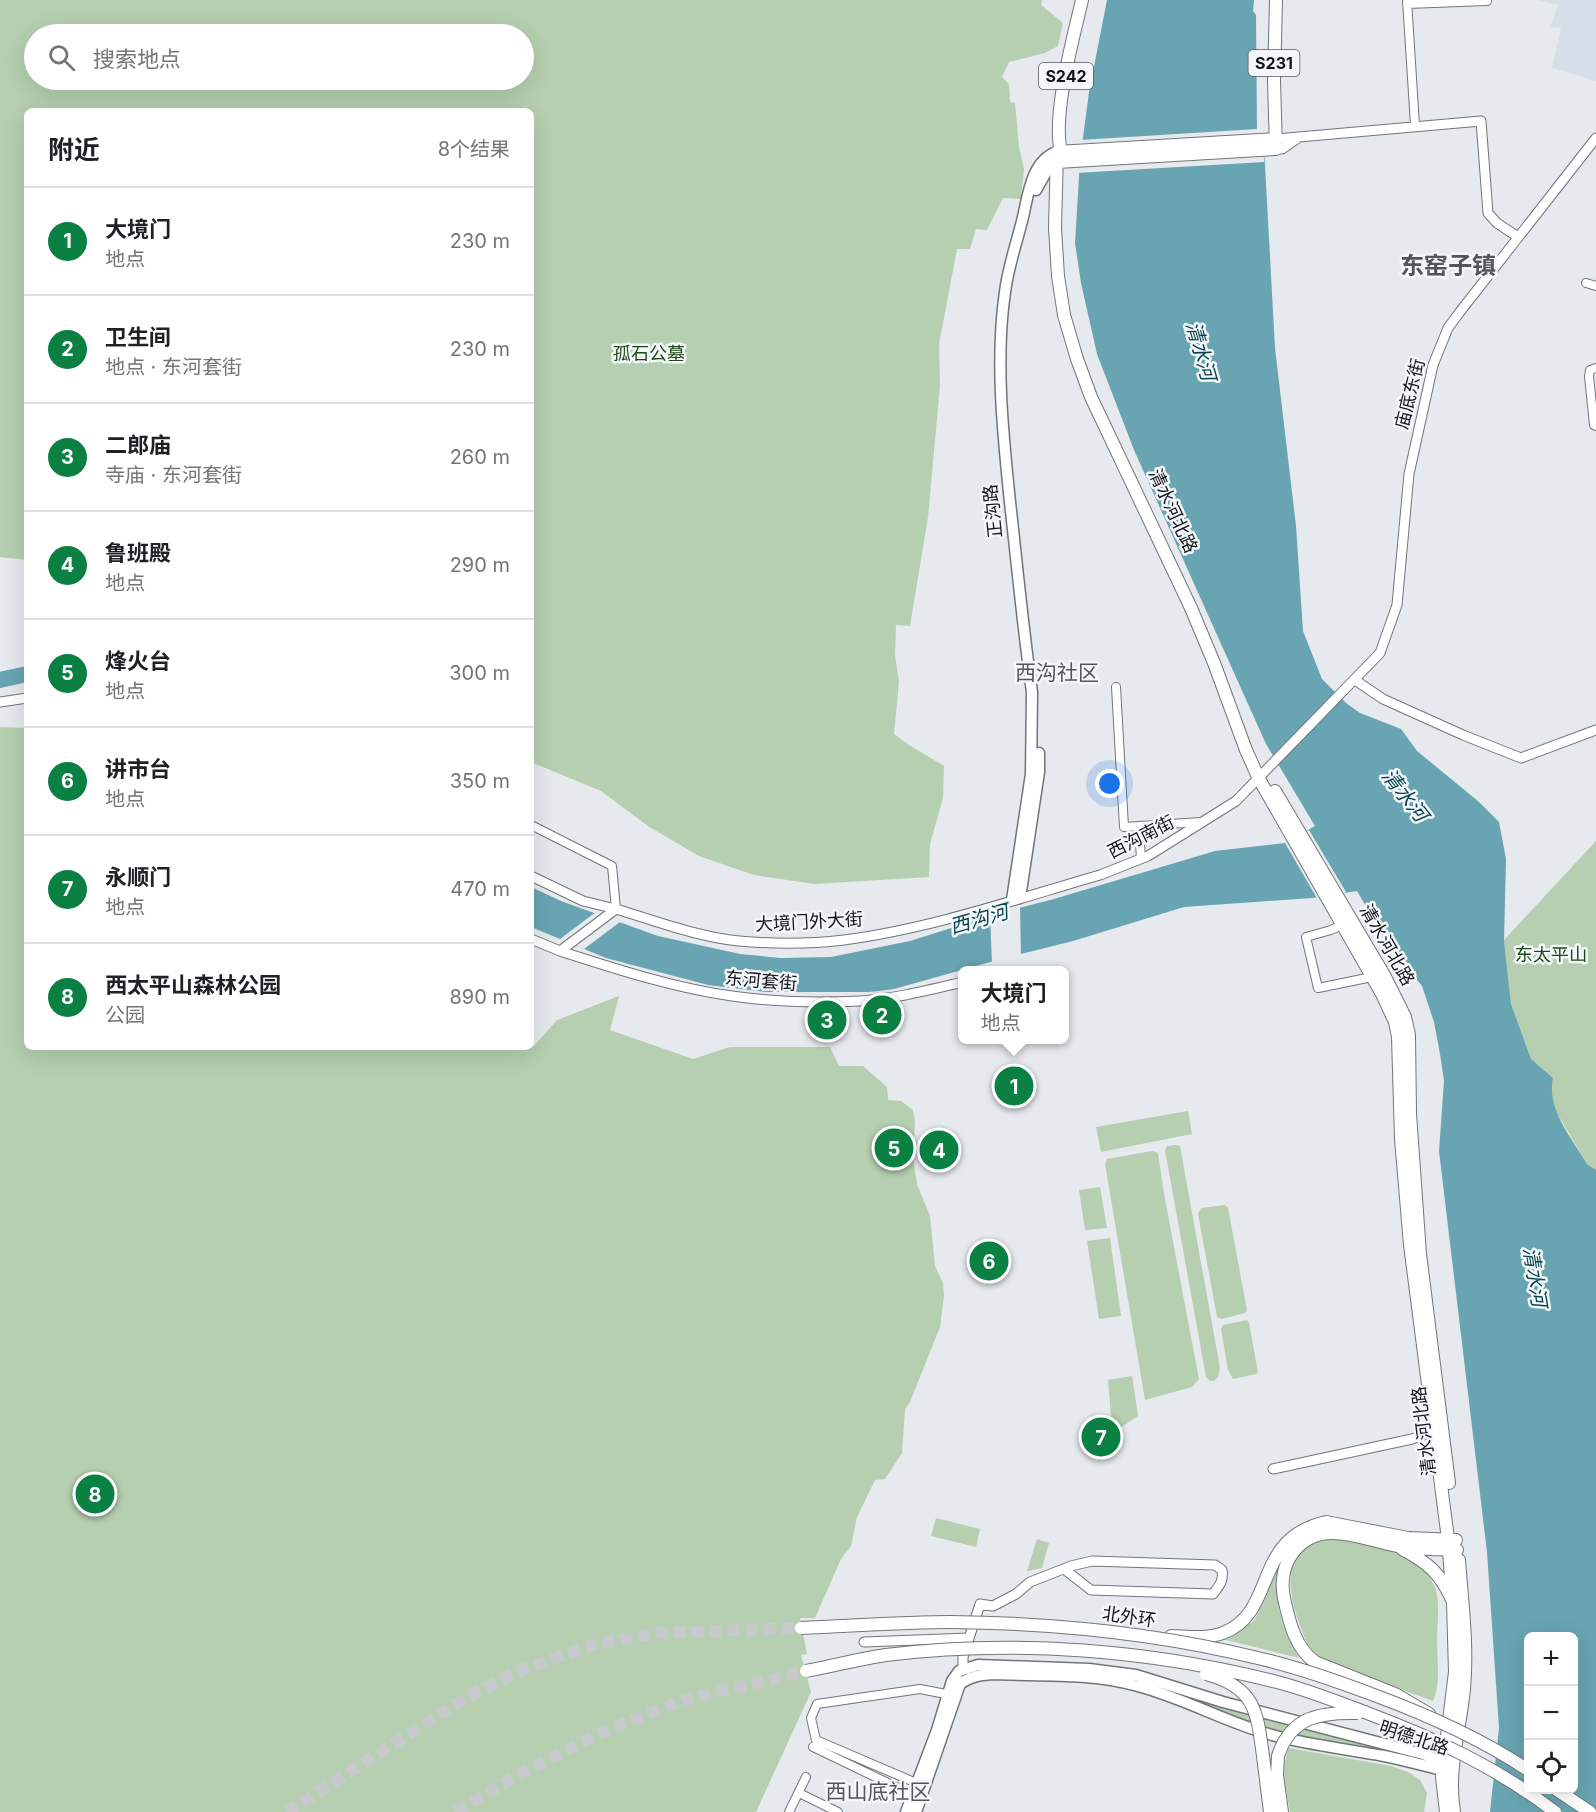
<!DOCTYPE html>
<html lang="zh">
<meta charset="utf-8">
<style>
body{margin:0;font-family:Inter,"Noto Sans SC",sans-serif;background:#f6f6f6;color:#202124}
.controls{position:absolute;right:18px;bottom:18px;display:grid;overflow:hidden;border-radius:9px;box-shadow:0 6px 24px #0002}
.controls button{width:54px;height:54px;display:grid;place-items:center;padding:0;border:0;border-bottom:2px solid #e0e0e0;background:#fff;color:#202124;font:30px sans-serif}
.you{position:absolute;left:1110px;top:784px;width:21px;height:21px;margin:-15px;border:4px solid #fff;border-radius:50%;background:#1a73e8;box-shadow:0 0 0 9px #1a73e833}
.badge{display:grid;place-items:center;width:39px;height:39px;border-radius:50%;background:#0b8043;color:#fff;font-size:20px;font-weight:700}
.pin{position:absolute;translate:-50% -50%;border:3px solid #fff;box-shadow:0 2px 6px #0006}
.popup{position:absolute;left:958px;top:966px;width:111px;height:78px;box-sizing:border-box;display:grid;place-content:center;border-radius:9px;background:#fff;filter:drop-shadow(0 2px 4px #0005);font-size:20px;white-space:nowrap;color:#757577}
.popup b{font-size:22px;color:#202124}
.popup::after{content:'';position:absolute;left:50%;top:100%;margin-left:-12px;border:12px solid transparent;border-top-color:#fff}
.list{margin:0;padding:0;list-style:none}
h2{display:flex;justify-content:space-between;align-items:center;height:78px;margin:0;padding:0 24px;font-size:26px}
h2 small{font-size:20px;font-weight:400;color:#757577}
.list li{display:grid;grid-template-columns:39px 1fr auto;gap:18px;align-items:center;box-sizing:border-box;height:108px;padding:0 24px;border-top:2px solid #e0e0e0}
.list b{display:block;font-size:22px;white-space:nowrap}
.list p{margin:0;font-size:20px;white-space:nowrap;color:#757577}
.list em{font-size:20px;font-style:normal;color:#757577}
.icon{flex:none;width:33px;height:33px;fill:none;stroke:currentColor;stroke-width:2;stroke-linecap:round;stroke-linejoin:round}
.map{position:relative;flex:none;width:1596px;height:1812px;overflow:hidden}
.search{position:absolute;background:#fff;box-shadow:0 6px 24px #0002;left:24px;top:24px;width:510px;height:66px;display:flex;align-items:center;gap:15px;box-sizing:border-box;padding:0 21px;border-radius:33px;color:#757577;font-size:22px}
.panel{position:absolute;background:#fff;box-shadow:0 6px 24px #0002;left:24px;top:108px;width:510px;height:942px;border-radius:9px}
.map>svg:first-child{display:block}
.built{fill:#d6dfe9}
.green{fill:#b5cfb0;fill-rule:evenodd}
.water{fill:#68a4b1;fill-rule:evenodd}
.pier{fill:#e6e9ed}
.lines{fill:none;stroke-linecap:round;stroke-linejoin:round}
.river{stroke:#68a4b1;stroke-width:16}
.trunk-tunnel{stroke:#c7c9cd;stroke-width:12;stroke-dasharray:12 6;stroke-linecap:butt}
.minor-casing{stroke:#727578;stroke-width:10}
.tertiary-casing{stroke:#727578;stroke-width:11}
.secondary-casing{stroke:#727578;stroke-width:13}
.primary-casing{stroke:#727578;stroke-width:14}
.trunk-casing{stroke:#727578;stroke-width:14}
.minor{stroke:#fff;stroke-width:8}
.tertiary{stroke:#fff;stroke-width:9}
.secondary{stroke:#fff;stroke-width:10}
.primary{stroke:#fff;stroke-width:12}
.trunk{stroke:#fff;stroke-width:12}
.trunk-bridge-casing{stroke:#727578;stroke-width:14;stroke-linecap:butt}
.trunk-bridge{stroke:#fff;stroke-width:12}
.labels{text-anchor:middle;stroke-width:5;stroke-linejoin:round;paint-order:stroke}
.shield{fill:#f3f7fb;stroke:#585a5b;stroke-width:1.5}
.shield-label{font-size:16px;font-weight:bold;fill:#151617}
.park-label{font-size:18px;fill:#1c4814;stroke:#f3f7fb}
.street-label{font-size:18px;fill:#151617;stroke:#f3f7fb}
.water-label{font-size:20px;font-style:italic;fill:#0b444d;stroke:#f3f7fb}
.quarter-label{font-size:21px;fill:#535659;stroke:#f3f7fb}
.district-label{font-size:24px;font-weight:bold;fill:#535659;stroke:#f3f7fb}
</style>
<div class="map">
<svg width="1596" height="1812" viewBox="0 0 1596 1812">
<rect width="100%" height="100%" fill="#e6e9ed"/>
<path class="built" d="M 1539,0 L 1596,0 L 1596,81 L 1552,68 L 1561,28 L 1550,27 L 1558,5 Z"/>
<path class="green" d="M 0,0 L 1042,0 L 1041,5 L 1063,23 L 1058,46 L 1045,53 L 1009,62 L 1002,77 L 1009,84 L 1010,102 L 1015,103 L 1019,147 L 1024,169 L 1021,199 L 1003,198 L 987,230 L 976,229 L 970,249 L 957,249 L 939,344 L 940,385 L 928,517 L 910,626 L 896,625 L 895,655 L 899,682 L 894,734 L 909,745 L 944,766 L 943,798 L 930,844 L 929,877 L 814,884 L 754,875 L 699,856 L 648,826 L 601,791 L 531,762 L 531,111 L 27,111 L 27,560 L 0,557 ZM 34,34 L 524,34 L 524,80 L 34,80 Z
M 0,727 L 27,728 L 27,1047 L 533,1047 L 557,1020 L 619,996 L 610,1030 L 693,1059 L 730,1047 L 830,1047 L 839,1066 L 863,1066 L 887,1087 L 888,1100 L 901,1101 L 913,1110 L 915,1120 L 913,1158 L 917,1184 L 930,1216 L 935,1266 L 943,1283 L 944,1295 L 940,1327 L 910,1402 L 905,1409 L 902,1453 L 885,1479 L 875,1480 L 857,1517 L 851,1546 L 841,1559 L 815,1618 L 800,1618 L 807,1654 L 801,1655 L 811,1692 L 756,1812 L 0,1812 Z
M 1596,841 L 1596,1170 L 1587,1164 L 1552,1105 L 1550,1090 L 1553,1078 L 1531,1059 L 1521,1032 L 1511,1004 L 1504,940 Z
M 1188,1111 L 1192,1134 L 1101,1152 L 1096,1127 Z
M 1175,1145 L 1180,1146 L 1220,1368 L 1218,1377 L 1214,1381 L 1210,1381 L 1206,1377 L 1165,1150 L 1167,1146 Z
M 1152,1151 L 1158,1153 L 1164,1194 L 1199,1379 L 1192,1387 L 1145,1400 L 1105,1164 L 1107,1159 Z
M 1100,1187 L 1107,1228 L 1085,1230 L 1079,1190 Z
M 1225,1205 L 1228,1208 L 1247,1310 L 1245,1313 L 1222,1319 L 1217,1317 L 1198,1214 L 1201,1208 Z
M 1110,1238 L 1121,1316 L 1099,1319 L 1087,1241 Z
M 1247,1320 L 1249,1323 L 1258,1372 L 1256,1374 L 1233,1379 L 1228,1370 L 1221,1329 L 1223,1325 Z
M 1132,1376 L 1138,1416 L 1120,1428 L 1112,1428 L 1108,1380 Z
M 936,1518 L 980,1529 L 976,1547 L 931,1536 Z
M 1037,1539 L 1049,1543 L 1042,1568 L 1027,1571 Z
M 1330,1539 C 1368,1540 1422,1549 1436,1590 C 1440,1603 1437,1627 1437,1641 C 1437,1660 1441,1684 1433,1701 C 1407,1692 1381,1682 1355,1673 C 1343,1668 1328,1664 1318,1656 C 1306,1647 1303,1633 1298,1620 C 1286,1584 1284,1546 1330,1539 Z
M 1278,1564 C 1274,1601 1280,1626 1299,1658 L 1226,1640 L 1254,1621 L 1264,1602 Z
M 1199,1699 L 1371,1747 L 1371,1749 L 1273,1731 L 1246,1722 L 1196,1700 Z
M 1289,1748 L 1391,1766 L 1408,1772 L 1420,1780 L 1427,1793 L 1424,1812 L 1290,1812 C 1286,1789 1280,1770 1289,1748 Z"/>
<path class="water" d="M 1107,0 L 1254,0 L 1253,11 L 1256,15 L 1257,129 L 1263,129 L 1275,348 L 1296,526 L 1303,631 L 1322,679 L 1346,703 L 1360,713 L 1401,729 L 1417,751 L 1479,802 L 1499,822 L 1506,859 L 1504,940 L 1511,1004 L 1531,1059 L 1553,1078 C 1546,1109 1572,1138 1587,1164 L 1596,1170 L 1596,1812 L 1490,1812 L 1499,1728 L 1487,1552 L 1439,1151 L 1444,1081 L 1440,1054 L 1434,1022 L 1422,986 L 1386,941 L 1357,891 L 1312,898 L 1184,907 L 1073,941 L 1001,959 L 894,989 L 869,992 L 766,992 L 708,985 L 606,958 L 531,927 L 531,887 L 561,901 L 658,936 L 740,954 L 781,958 L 831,957 L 910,941 L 999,913 L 1054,899 L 1215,851 L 1285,843 L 1315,826 L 1266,744 L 1134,450 L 1097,354 L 1081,283 L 1075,243 L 1080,161 L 1089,92 ZM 1528,1636 L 1574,1636 L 1574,1790 L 1528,1790 Z"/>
<path class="pier" d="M 1257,129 L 1263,129 L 1264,162 L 1076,173 L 1080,140 Z
M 1309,830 L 1346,892 L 1337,897 L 1318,900 L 1285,843 Z
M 1020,905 L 1021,956 L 992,964 L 990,913 Z
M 596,912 L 620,922 L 584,949 L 560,939 Z"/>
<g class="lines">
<path class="river" d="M 0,680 L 27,674"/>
<path class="trunk-tunnel" d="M 287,1812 L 469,1696 L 521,1670 L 592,1645 L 658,1633 L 801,1628
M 456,1812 L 509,1780 L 600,1733 L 684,1700 L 806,1671"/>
<g class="minor-casing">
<path id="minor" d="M 1407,0 L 1415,125
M 1407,4 L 1487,1
M 1586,283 L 1596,286
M 1596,368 L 1590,370 L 1589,376 L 1594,425 L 1596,426
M 1116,687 L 1124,827 L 1201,822
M 531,825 L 612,866 L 616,909
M 1139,826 L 1141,859
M 1342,925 L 1331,930 L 1306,937 L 1318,988 L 1372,977
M 813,1747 L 915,1796
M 921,1785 L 816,1740 L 811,1718 L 817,1704 L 920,1689 L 951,1695
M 799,1793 L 838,1812
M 789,1812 L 806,1777"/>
</g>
<g class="tertiary-casing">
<path id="tertiary" d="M 1276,139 L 1481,121 L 1488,213 L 1497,223 L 1518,237
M 1276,149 L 1282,149 L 1298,138
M 1355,680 L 1383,699 L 1463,735 L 1521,758 L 1596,730
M 0,702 L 27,698
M 531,876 L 583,901 L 616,909
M 531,939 L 560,951 L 616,909 C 656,921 698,937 739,941 C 773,944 810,944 844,940 C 929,929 1017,899 1100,875 L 1148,856 L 1236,801 L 1380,653 L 1397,605 L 1409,474 L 1433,365 L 1448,328 L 1459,313 L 1596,138
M 560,951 C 616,969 674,988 732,996 C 774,1002 817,1003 860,1001 C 894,999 929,990 963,982
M 1273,1469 L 1412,1439 L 1433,1431
M 864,1642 L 969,1638
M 963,1670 L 963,1657 L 980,1604 L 993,1606 L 1016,1594 L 1030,1582 L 1071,1566 L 1092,1561 L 1215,1565 L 1222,1570 C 1224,1581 1219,1586 1213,1594 L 1091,1590 L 1064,1569"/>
</g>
<g class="secondary-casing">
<path id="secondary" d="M 1036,190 L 1049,167 L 1057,162
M 1020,898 L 1039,772 L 1039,753
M 1012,900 L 1031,774 L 1032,692 C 1023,628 1017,565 1010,502 C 1003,435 995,359 1005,292 C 1008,267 1017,242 1023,217 C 1028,195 1032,160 1057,152
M 906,1812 L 937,1730 L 952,1681 L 959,1671 L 978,1665 L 1089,1669 L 1136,1675 L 1223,1702 L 1423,1754 L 1449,1765
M 916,1812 L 960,1684 C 970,1676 981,1675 993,1674 C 1040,1676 1089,1673 1134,1685 C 1182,1697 1225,1722 1272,1735 C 1309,1745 1347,1749 1384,1756 C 1404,1760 1423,1765 1442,1770 L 1449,1768"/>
</g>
<g class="primary-casing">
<path id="primary" d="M 1276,139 L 1057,152 L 1055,228 L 1058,276 L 1064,315 L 1077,359 L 1091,397 L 1191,608 L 1214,663 L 1246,750 L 1259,779 L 1382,994 L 1395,1022 L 1398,1037 L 1401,1139 L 1410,1245 L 1448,1539 L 1453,1602 L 1455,1672 L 1442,1777 L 1446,1812
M 1061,152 C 1052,115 1073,39 1082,0
M 1057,162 L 1276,149 L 1274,81 L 1276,0
M 1275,791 L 1384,975 L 1405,1017 L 1409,1035 L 1410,1114 L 1420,1254 L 1449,1483
M 1454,1812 C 1447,1769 1460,1731 1464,1689 C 1468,1646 1462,1602 1459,1560"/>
</g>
<g class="trunk-casing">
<path id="trunk" d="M 1402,1549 C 1429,1563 1441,1574 1453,1602
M 1171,1636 C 1188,1637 1207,1639 1223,1633 C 1278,1612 1251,1539 1326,1522 L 1408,1538 L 1456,1540
M 1429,1714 L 1395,1694 L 1315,1662 C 1295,1648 1289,1621 1284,1598 C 1281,1583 1283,1566 1292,1554 C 1319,1516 1362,1540 1398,1546 C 1417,1549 1438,1549 1457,1550
M 1263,1756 L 1270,1812
M 1278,1756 L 1277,1775 L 1282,1812
M 1557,1790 L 1590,1812"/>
</g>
<use href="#minor" class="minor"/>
<use href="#tertiary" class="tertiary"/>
<use href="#secondary" class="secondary"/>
<use href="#primary" class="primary"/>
<use href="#trunk" class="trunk"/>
<g class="trunk-bridge-casing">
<path id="trunk-bridge" d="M 801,1628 C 851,1626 901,1622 951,1622 C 1053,1623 1162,1634 1262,1659 C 1300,1668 1337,1681 1374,1695 C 1428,1715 1480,1738 1528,1770
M 806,1671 C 832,1666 859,1659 886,1655 C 1016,1639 1151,1650 1277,1682 C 1308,1690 1338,1702 1367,1713 C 1434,1738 1498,1768 1555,1812
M 1206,1674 C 1255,1687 1257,1711 1263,1756
M 1278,1756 C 1291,1716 1321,1712 1358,1713"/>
</g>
<use href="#trunk-bridge" class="trunk-bridge"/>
</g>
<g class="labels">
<g class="shield">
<rect x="1248.5" y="50" width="51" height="26" rx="4.5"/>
<rect x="1039" y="63" width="54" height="26" rx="4.5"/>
</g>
<g class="shield-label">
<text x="1274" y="69">S231</text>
<text x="1066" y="82">S242</text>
</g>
<g class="park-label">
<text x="649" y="360">孤石公墓</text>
<text x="1551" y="961">东太平山</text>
</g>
<g class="street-label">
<text transform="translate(1410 394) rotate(-76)" y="6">庙底东街</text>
<text transform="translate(993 511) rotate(-96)" y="6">正沟路</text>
<text transform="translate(1173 511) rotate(65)" y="6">清水河北路</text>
<text transform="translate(1141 837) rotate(-27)" y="6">西沟南街</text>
<text transform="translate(809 922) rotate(-3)" y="6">大境门外大街</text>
<text transform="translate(1387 945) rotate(60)" y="6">清水河北路</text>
<text transform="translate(761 981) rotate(5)" y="6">东河套街</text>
<text transform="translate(1424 1431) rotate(-97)" y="6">清水河北路</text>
<text transform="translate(1129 1617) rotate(8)" y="6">北外环</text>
<text transform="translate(1414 1738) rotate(18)" y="6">明德北路</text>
</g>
<g class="water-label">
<text transform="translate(1201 351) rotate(74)" y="7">清水河</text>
<text transform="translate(1405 795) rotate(52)" y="7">清水河</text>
<text transform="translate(979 919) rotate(-16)" y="7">西沟河</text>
<text transform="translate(1535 1277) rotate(81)" y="7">清水河</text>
</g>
<g class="quarter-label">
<text x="1057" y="680">西沟社区</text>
<text x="878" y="1799">西山底社区</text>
</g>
<g class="district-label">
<text x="1448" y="274">东窑子镇</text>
</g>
</g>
</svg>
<div class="controls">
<button>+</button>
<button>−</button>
<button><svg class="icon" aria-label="locate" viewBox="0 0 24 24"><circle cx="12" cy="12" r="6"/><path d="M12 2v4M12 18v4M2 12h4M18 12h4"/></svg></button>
</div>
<div class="you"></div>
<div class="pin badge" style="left:1014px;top:1086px">1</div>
<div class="popup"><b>大境门</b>地点</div>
<div class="pin badge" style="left:882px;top:1015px">2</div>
<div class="pin badge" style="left:827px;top:1020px">3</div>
<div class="pin badge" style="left:939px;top:1150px">4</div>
<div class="pin badge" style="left:894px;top:1148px">5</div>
<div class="pin badge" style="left:989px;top:1261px">6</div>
<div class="pin badge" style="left:1101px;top:1437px">7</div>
<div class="pin badge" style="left:95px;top:1494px">8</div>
<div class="search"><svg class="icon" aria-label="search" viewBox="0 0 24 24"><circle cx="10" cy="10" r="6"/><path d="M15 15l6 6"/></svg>搜索地点</div>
<section class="panel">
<h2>附近<small>8个结果</small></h2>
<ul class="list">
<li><span class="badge">1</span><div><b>大境门</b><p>地点</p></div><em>230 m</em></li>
<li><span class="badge">2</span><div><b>卫生间</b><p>地点 · 东河套街</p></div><em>230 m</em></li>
<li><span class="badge">3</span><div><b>二郎庙</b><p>寺庙 · 东河套街</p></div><em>260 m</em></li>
<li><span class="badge">4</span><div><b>鲁班殿</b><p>地点</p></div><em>290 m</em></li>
<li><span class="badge">5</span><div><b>烽火台</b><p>地点</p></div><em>300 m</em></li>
<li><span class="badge">6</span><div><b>讲市台</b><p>地点</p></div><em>350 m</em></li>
<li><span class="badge">7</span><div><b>永顺门</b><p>地点</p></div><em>470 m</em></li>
<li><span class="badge">8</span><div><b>西太平山森林公园</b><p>公园</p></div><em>890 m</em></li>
</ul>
</section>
</div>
